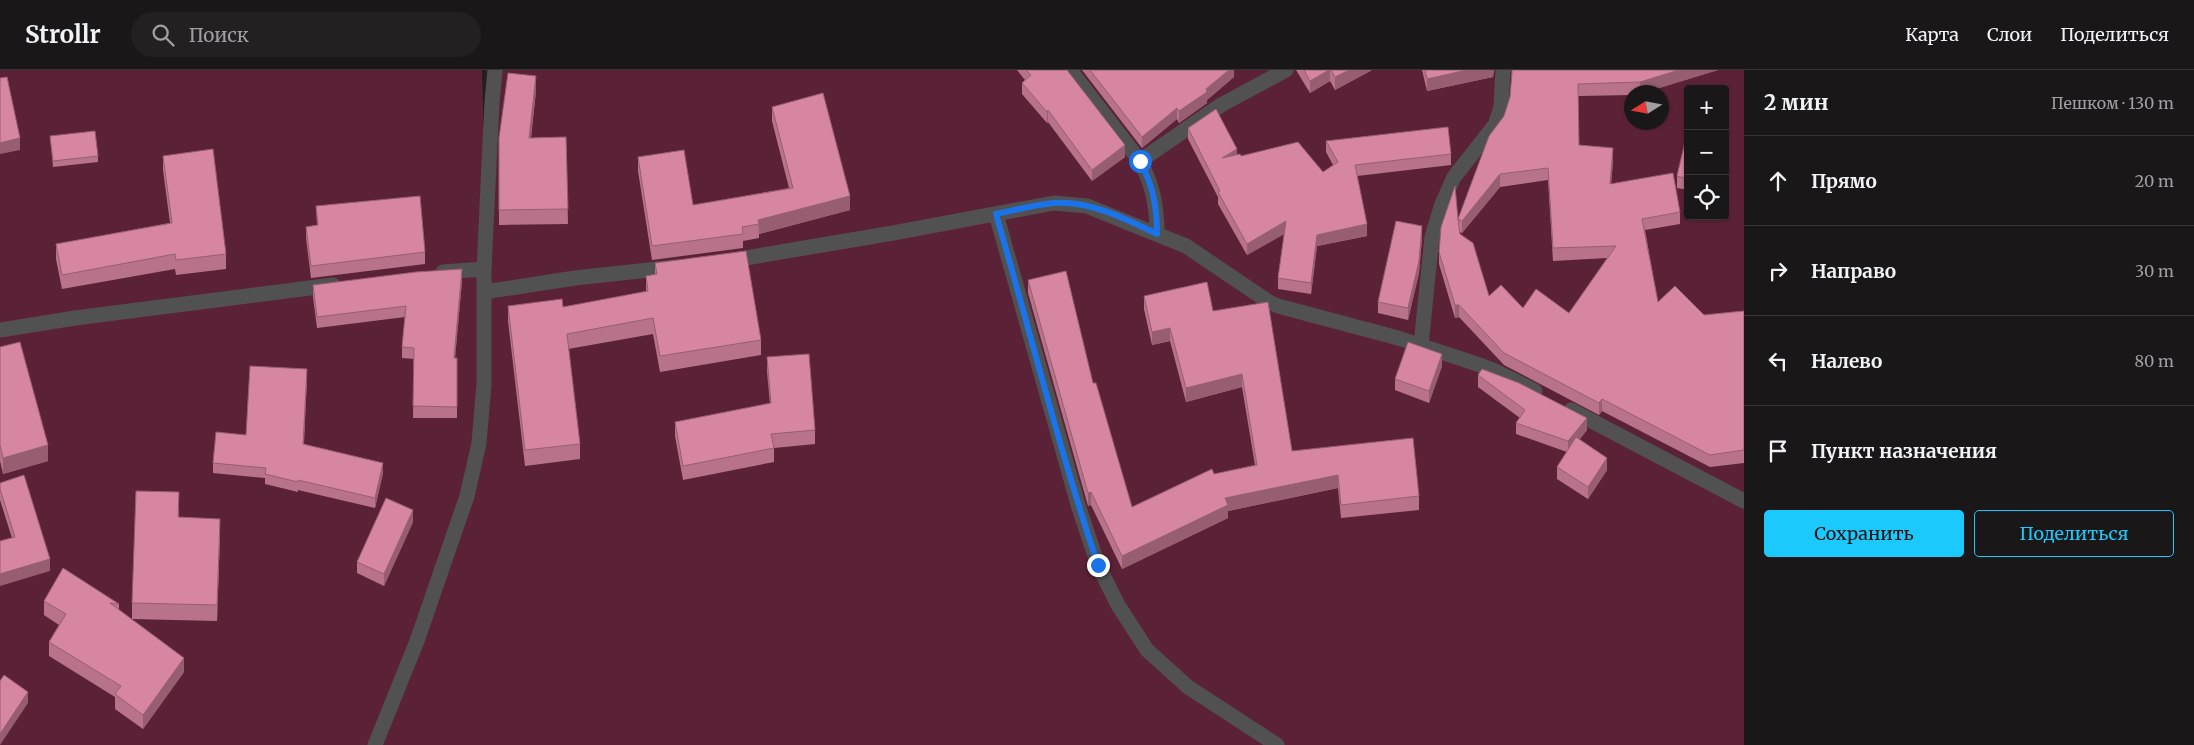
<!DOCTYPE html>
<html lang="ru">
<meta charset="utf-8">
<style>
body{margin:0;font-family:Merriweather,serif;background:#232021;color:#f1f3f6}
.controls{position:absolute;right:15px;top:15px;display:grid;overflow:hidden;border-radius:5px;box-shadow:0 1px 4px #0004}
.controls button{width:45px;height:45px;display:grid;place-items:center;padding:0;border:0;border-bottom:1px solid #383637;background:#1a1718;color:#f1f3f6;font:25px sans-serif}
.compass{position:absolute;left:1624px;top:15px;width:45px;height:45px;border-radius:50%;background:#1a1718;box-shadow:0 1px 4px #0004;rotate:259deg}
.stop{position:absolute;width:15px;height:15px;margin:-11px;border:4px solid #1a73e8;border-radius:50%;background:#fff}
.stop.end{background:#1a73e8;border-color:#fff;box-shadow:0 1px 5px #0008}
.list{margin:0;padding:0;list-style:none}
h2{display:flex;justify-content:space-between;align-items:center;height:65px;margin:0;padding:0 20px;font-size:21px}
h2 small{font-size:16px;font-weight:400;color:#9f9fa2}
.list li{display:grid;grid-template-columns:32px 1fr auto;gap:15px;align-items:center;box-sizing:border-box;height:90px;padding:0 20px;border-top:1px solid #383637}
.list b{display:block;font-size:19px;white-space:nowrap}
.list em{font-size:16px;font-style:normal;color:#9f9fa2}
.actions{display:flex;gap:10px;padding:15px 20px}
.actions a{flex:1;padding:11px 0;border:1px solid #1cc9fc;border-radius:5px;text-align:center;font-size:18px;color:#1cc9fc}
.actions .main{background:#1cc9fc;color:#111}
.icon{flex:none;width:28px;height:28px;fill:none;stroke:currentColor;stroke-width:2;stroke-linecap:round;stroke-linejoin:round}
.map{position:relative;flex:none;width:1744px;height:675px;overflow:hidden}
header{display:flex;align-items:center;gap:30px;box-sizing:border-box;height:70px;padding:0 25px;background:#1a1718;border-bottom:1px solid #383637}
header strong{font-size:24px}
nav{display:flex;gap:28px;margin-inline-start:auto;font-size:18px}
.search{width:350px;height:45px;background:#232021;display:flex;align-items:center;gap:12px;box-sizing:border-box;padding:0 18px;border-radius:28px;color:#9f9fa2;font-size:19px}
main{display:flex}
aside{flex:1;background:#1a1718}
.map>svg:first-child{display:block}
.green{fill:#5b2237;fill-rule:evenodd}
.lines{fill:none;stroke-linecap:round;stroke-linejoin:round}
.minor{stroke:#525151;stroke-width:15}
.wall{fill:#b8738a;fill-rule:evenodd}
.shaded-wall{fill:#965e70}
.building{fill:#d686a0;stroke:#965e70;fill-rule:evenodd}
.route{stroke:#1a73e8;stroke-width:6}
</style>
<header>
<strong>Strollr</strong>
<div class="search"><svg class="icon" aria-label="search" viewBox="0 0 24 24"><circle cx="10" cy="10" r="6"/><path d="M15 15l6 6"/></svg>Поиск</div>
<nav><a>Карта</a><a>Слои</a><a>Поделиться</a></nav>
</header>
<main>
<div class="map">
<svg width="1744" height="675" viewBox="0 0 1744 675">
<rect width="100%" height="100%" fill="#221f20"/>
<path class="green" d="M 0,0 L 482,0 L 484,76 L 490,0 L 1744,0 L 1744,431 L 1527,316 L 1744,437 L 1744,675 L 0,675 ZM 1688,19 L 1725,19 L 1725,146 L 1688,146 ZM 1632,22 L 1662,22 L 1662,52 L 1632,52 ZM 1151,150 L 1207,187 L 1146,167 Z"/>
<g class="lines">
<path class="minor" d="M 1070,0 L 1140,91 C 1153,115 1157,137 1157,164
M 1140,91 L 1221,35 L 1286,0
M 996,144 L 1079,438 L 1098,495 L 1118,535 L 1147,580 L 1188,617 L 1277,675
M 728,191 L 893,163 L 1054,133 L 1087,136 L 1186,176 L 1269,232 L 1278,236 L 1398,268 L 1474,293 L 1493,300 L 1535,321
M 443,202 L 484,199
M 484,222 L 575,208 L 676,197
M 0,260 L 75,248 L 333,215
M 1421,275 L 1432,167 L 1442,134 L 1454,107 L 1495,55 L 1501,37 L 1503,0
M 1571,340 L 1744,431
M 375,675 L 417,571 L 467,426 L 479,373 L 484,314 L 484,199 L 492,32 L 495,0"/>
</g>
<path class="wall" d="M 1017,0 L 1067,0 L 1125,87 L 1092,111 L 1048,52 L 1047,53 L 1022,24 L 1022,13 L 1025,10 Z
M 1082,0 L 1234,0 L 1234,7 L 1207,30 L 1207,33 L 1179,53 L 1177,49 L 1142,78 Z
M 1296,0 L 1372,0 L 1335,20 L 1330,11 L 1310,23 Z
M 1422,0 L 1494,0 L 1493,7 L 1427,21 Z
M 1512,0 L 1718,0 L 1646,22 L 1632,22 L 1632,25 L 1578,26 L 1579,75 L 1613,91 L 1611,114 L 1680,142 L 1680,154 L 1645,160 L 1658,232 L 1704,245 L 1744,241 L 1744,393 L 1710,397 L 1602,341 L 1599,345 L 1504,295 L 1459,247 L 1455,248 L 1439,194 L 1439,182 L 1458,149 L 1504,46 L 1510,27 ZM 1548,110 L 1553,191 L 1607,188 L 1569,243 L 1523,238 L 1489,226 L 1460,164 L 1460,162 L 1462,163 L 1500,117 Z
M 536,21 L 531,68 L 566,67 L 568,154 L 499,155 L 499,68 Z
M 772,37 L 850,140 L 759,164 L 759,168 L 743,171 L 743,178 L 652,190 L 638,101 L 638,87 L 693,135 L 789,118 L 772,51 Z
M 1188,58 L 1237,85 L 1323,102 L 1333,95 L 1326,82 L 1326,71 L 1451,84 L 1451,95 L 1357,106 L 1367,166 L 1317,176 L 1311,224 L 1278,219 L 1278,208 L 1284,164 L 1247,185 L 1218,134 L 1218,127 L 1188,69 Z
M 1688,59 L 1688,120 L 1677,118 L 1677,106 Z
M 50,66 L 98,86 L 98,92 L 53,97 Z
M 163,86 L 226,184 L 226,199 L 176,205 L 175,199 L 62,219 L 56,189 L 56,174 L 170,153 L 163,100 Z
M 316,136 L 425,182 L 425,194 L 311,208 L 306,168 L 306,157 L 317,155 Z
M 1422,168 L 1419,203 L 1408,250 L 1378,243 L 1378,232 Z
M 655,193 L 761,270 L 761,285 L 660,302 L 653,264 L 568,279 L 580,374 L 580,389 L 525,396 L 508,251 L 508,236 L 563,237 L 646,222 L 646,206 L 655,205 Z
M 1028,210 L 1093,313 L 1132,437 L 1214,404 L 1255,395 L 1242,317 L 1186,332 L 1170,271 L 1152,275 L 1144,239 L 1144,226 L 1213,241 L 1292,381 L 1419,426 L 1419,440 L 1341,448 L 1338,418 L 1228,441 L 1228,448 L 1122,499 L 1091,435 L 1088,436 L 1028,223 Z
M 462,211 L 455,288 L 457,288 L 457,348 L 413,348 L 414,289 L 402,288 L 402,277 L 405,247 L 317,258 L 313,227 L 313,215 Z
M 0,277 L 48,391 L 3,404 L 0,391 Z
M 767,287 L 815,360 L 815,374 L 774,378 L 774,392 L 683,410 L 675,366 L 675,352 L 770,334 L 767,302 Z
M 1442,296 L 1429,333 L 1395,320 L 1395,309 Z
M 1478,305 L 1587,360 L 1579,370 L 1607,400 L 1588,429 L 1557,409 L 1557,397 L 1567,382 L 1516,364 L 1516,353 L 1520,348 L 1478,317 Z
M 307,309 L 304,374 L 383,403 L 375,438 L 298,420 L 298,422 L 265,414 L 265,408 L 213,403 L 213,393 L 246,365 Z
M 0,413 L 50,501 L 12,468 L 0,430 Z
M 179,438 L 179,448 L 220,465 L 217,551 L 132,549 L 132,533 Z
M 413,452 L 384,516 L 357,503 L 357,492 Z
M 44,531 L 119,534 L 119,540 L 184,602 L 143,659 L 115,639 L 115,627 L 49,586 L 49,572 L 59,555 L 44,545 Z"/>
<path class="shaded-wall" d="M 1229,0 L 1234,0 L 1234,7 L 1207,30 L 1207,33 L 1179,53 L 1179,41 Z
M 1329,0 L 1330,0 L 1330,11 L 1310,23 L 1310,11 Z
M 1349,0 L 1372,0 L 1335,20 L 1335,7 Z
M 1467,0 L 1494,0 L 1493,7 L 1427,21 L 1427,9 Z
M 1679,0 L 1718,0 L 1646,22 L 1640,22 L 1640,12 Z
M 536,6 L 536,21 L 529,83 L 529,68 Z
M 1177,38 L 1177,49 L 1142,78 L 1142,67 Z
M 1048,40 L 1048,52 L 1047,53 L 1047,42 Z
M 20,68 L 20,80 L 0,84 L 0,73 Z
M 1125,75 L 1125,87 L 1092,111 L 1092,100 Z
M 1613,78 L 1613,91 L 1610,127 L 1610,114 Z
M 1237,79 L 1237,91 L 1222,88 Z
M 1500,104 L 1500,117 L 1462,163 L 1462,151 Z
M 850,126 L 850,140 L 759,164 L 758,150 Z
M 1286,151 L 1286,163 L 1247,185 L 1247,174 Z
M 1367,154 L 1367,166 L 1317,176 L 1311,224 L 1311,213 L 1317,165 Z
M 1422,156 L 1422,168 L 1419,203 L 1408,250 L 1408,238 Z
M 462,199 L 462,211 L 454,299 L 454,288 Z
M 1455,235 L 1459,235 L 1459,247 L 1455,248 Z
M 1170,258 L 1170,271 L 1152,275 L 1152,262 Z
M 1442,284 L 1442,296 L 1429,333 L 1429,321 Z
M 307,299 L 307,309 L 303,384 L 303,374 Z
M 1242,304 L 1242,317 L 1186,332 L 1186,318 Z
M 1602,329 L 1602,341 L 1599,345 L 1599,333 Z
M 1587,348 L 1587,360 L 1568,383 L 1568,371 Z
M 48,375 L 48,391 L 3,404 L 3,388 Z
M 1607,388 L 1607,400 L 1588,429 L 1588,417 Z
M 383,393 L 383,403 L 375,438 L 375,428 Z
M 1338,405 L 1338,418 L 1228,441 L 1228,448 L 1122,499 L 1122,486 L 1225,428 Z
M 1091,422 L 1091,435 L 1088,436 L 1088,423 Z
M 413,440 L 413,452 L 384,516 L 384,504 Z
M 220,449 L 220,465 L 217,551 L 217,535 Z
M 50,489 L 50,501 L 0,516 L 0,504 Z
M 184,588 L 184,602 L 143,659 L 143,645 Z
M 28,622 L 28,633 L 0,675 L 0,664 Z"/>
<path class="building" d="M 1026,0 L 1067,0 L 1125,75 L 1092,100 L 1048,40 L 1047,42 L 1022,13 L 1031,5 Z
M 1090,0 L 1229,0 L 1206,19 L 1207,22 L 1179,41 L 1177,38 L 1142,67 Z
M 1304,0 L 1329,0 L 1310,11 Z
M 1331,0 L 1349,0 L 1335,7 Z
M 1425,0 L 1467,0 L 1427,9 Z
M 1512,0 L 1679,0 L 1640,12 L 1578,14 L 1579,75 L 1613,78 L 1610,114 L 1673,103 L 1680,142 L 1642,149 L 1658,232 L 1675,216 L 1704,245 L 1744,241 L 1744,380 L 1710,385 L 1602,329 L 1599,333 L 1504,283 L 1459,235 L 1455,235 L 1439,182 L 1441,157 L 1455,116 L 1458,149 L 1489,66 L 1504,46 L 1510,27 L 1512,3 ZM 1548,98 L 1553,178 L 1616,176 L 1569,243 L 1536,219 L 1523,238 L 1501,215 L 1489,226 L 1473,173 L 1460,164 L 1458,149 L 1462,151 L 1500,104 Z
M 508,3 L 536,6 L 529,68 L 566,67 L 568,139 L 499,140 L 499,68 Z
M 7,7 L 20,68 L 0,73 L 0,8 Z
M 823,23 L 850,126 L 758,150 L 759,154 L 742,157 L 743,164 L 652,176 L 638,87 L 684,80 L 693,135 L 793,118 L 772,37 Z
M 1216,39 L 1237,79 L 1222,88 L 1240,84 L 1241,86 L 1298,72 L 1323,102 L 1338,92 L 1326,71 L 1448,57 L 1451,84 L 1355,95 L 1367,154 L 1317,165 L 1311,213 L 1278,208 L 1286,151 L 1247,174 L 1218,122 L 1220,121 L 1188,58 Z
M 1688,59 L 1688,109 L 1677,106 Z
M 95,61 L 98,86 L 53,91 L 50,66 Z
M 213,79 L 226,184 L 176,190 L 175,184 L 62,205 L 56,174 L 172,153 L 163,86 Z
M 420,126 L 425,182 L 311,196 L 306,157 L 318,155 L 316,136 Z
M 1396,151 L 1422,156 L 1419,191 L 1408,238 L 1378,232 Z
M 746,181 L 761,270 L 660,286 L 653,248 L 567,264 L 580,374 L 525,380 L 508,236 L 562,229 L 563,237 L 648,221 L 646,206 L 657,204 L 655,193 Z
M 462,199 L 454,288 L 457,288 L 457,337 L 413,336 L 414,278 L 402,277 L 406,236 L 317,247 L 313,215 L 416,202 Z
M 1066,201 L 1093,313 L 1096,313 L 1132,437 L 1212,399 L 1214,404 L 1257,395 L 1242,304 L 1186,318 L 1170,258 L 1152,262 L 1144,226 L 1207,212 L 1213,241 L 1268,232 L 1292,381 L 1413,368 L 1419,426 L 1341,435 L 1338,405 L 1225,428 L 1228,435 L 1122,486 L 1091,422 L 1088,423 L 1028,210 Z
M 20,272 L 48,375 L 3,388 L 0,375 L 0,277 Z
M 1408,272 L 1442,284 L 1429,321 L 1395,309 Z
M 809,284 L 815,360 L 771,364 L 774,378 L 683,396 L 675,352 L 771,333 L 767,287 Z
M 250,296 L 307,299 L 303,374 L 383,393 L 375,428 L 298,410 L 298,412 L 265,404 L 266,398 L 213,393 L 216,362 L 246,365 Z
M 1482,299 L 1519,313 L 1587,348 L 1568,371 L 1516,353 L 1525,340 L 1478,305 Z
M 1576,367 L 1607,388 L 1588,417 L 1557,397 Z
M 24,405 L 50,489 L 0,504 L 0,471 L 15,467 L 0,419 L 0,413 Z
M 136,421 L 179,422 L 178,447 L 220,449 L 217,535 L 132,533 Z
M 386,428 L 413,440 L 384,504 L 357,492 Z
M 63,498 L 119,534 L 110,533 L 184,588 L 143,645 L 115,624 L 121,616 L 49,572 L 66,544 L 44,531 Z
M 4,605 L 28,622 L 0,664 L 0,611 Z"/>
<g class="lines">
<path class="route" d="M 1098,495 C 1059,379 1030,261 996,144 C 1015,140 1034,135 1053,133 C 1089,130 1126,149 1157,164 C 1157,137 1153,115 1140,91"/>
</g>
</svg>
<div class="controls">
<button>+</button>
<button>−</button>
<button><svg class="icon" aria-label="locate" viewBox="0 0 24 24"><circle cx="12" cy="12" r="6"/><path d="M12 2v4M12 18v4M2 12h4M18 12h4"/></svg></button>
</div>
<svg class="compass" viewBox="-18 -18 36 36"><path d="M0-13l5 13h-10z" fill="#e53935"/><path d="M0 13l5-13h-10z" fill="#9f9fa2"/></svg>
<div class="stop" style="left:1140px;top:91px"></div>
<div class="stop end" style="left:1098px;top:495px"></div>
</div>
<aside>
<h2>2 мин<small>Пешком · 130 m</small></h2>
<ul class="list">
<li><svg class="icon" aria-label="ahead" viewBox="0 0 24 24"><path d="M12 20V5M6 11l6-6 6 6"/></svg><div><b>Прямо</b></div><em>20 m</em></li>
<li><svg class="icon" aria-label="right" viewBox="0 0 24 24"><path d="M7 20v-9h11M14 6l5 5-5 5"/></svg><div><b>Направо</b></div><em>30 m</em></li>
<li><svg class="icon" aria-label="left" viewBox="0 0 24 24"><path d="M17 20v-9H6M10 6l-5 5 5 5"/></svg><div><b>Налево</b></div><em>80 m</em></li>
<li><svg class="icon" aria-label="arrive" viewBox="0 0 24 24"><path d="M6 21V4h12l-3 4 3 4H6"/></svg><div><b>Пункт назначения</b></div></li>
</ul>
<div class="actions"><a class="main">Сохранить</a><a>Поделиться</a></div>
</aside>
</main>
